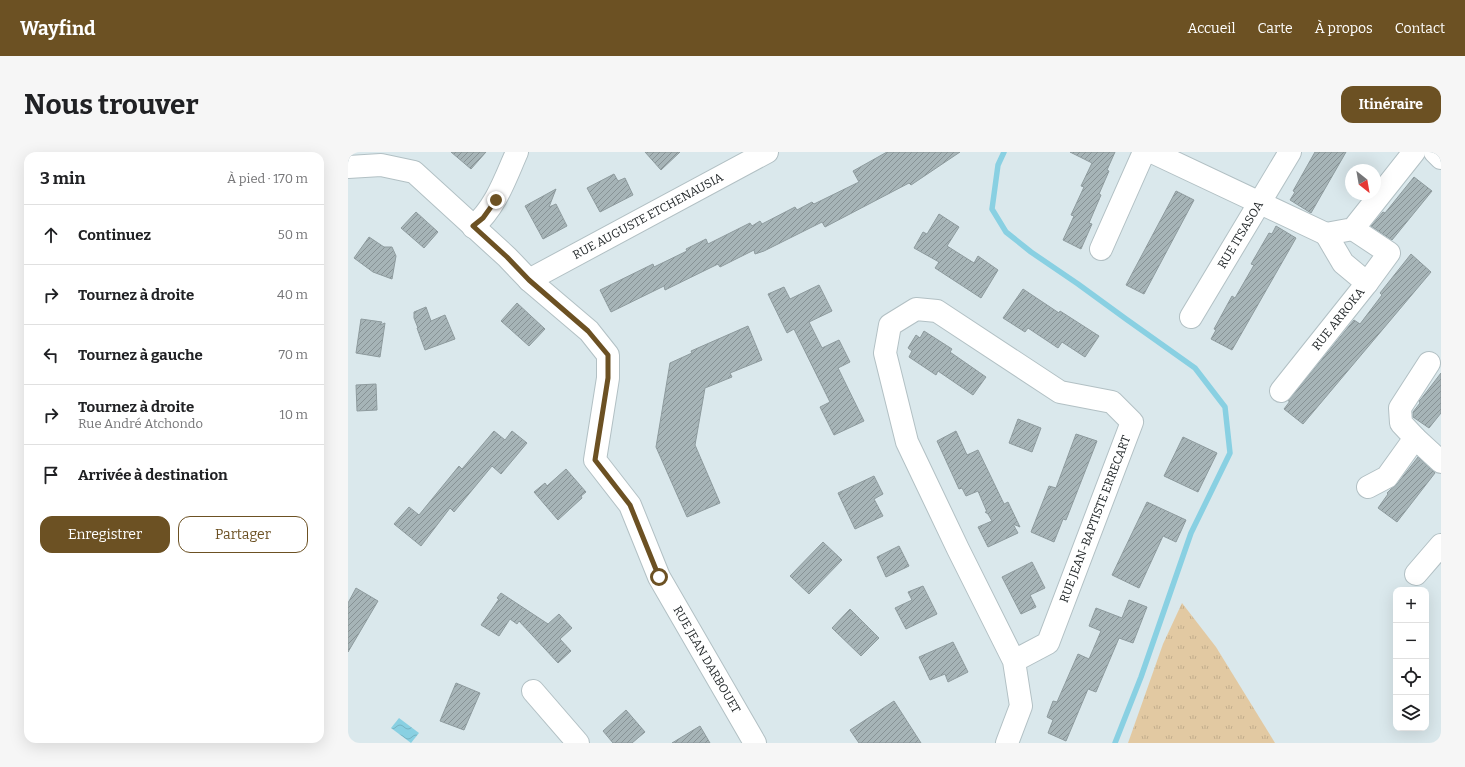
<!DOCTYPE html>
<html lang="fr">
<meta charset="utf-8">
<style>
body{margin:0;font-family:Bitter,serif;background:#f6f6f6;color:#202124}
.controls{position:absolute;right:12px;bottom:12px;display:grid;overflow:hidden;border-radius:8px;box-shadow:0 4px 16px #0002}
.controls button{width:36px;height:36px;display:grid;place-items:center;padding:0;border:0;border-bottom:1px solid #e0e0e0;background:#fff;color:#202124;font:20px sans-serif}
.compass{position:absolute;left:997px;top:12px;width:36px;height:36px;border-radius:50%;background:#fff;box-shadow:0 4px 16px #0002;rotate:149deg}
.stop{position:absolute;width:12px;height:12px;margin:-9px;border:3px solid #6c5123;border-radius:50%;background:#fff}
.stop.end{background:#6c5123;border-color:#fff;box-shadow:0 1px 4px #0008}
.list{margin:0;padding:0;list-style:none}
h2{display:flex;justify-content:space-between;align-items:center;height:52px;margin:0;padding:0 16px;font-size:17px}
h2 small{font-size:13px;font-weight:400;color:#757577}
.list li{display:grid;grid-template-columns:26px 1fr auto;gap:12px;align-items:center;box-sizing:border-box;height:60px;padding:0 16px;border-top:1px solid #e0e0e0}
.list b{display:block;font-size:15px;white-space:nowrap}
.list p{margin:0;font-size:13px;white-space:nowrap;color:#757577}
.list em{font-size:13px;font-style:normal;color:#757577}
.actions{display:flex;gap:8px;padding:12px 16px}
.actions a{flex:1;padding:9px 0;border:1px solid #6c5123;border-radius:12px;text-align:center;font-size:14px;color:#6c5123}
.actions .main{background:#6c5123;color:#fff}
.icon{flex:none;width:22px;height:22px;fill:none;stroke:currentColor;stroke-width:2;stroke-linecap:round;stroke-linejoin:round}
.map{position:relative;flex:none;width:1093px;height:591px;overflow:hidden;border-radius:12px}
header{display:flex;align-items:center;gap:24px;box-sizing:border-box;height:56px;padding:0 20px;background:#6c5123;color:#fff}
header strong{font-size:19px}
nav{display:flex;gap:22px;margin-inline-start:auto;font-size:14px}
.intro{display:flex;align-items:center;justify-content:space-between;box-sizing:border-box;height:96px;padding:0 24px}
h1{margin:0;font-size:28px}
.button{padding:10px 18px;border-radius:12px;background:#6c5123;color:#fff;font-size:14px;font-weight:700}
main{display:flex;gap:24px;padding:0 24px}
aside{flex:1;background:#fff;border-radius:12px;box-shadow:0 4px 16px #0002}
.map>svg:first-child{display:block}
.grass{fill:url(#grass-tufts)}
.water{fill:url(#water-waves)}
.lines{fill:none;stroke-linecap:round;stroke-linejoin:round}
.stream{stroke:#89d0e2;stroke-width:5.5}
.building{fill:url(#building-hatch);stroke:#8e9b9e}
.minor-casing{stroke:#b2c0c4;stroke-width:24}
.minor{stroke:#fff;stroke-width:22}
.route{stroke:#6c5123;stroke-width:5}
.labels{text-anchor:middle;stroke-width:4;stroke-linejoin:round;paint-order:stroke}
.street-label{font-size:12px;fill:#23282a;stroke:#fff}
</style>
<header>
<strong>Wayfind</strong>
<nav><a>Accueil</a><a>Carte</a><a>À propos</a><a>Contact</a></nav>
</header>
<div class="intro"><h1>Nous trouver</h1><a class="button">Itinéraire</a></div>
<main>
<aside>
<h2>3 min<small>À pied · 170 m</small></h2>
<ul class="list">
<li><svg class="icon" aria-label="ahead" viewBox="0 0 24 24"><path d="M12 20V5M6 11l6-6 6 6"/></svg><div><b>Continuez</b></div><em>50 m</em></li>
<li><svg class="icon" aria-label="right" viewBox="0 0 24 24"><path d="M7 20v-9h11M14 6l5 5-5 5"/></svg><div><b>Tournez à droite</b></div><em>40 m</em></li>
<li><svg class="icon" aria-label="left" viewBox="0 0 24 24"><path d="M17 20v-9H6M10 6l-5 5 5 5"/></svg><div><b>Tournez à gauche</b></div><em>70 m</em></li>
<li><svg class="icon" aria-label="right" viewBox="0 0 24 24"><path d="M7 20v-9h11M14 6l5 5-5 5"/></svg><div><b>Tournez à droite</b><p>Rue André Atchondo</p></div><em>10 m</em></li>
<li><svg class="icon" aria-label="arrive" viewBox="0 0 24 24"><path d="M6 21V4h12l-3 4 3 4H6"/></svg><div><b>Arrivée à destination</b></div></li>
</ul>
<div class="actions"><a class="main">Enregistrer</a><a>Partager</a></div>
</aside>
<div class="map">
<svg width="1093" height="591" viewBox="0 0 1093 591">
<defs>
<pattern id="grass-tufts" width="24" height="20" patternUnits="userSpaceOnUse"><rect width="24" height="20" fill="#e2c9a2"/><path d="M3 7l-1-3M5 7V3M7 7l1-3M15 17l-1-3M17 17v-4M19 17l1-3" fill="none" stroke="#c2ad8c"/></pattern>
<pattern id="water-waves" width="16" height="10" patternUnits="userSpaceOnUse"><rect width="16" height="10" fill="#89d0e2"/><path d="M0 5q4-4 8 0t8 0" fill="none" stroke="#76b3c2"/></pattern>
<pattern id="building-hatch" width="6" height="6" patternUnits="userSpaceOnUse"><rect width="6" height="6" fill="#a6b4b7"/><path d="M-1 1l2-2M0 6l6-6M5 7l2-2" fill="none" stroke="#879295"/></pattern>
</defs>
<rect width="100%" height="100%" fill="#dae8ec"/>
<path class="grass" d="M 834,451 L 868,495 L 927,591 L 780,591 L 815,492 Z"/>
<path class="water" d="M 51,566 L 71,581 L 63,591 L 43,576 Z"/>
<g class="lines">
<path class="stream" d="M 656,0 L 650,13 L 644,57 L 658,80 L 683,100 L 730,132 L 778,167 L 847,216 L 877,255 L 882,301 L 843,381 L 793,525 L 767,591"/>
</g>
<path class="building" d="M 103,0 L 138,0 L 123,17 Z
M 297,0 L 332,0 L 313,18 Z
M 539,0 L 612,0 L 563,33 L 561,31 L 477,75 L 474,70 L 416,99 L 407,102 L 406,98 L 372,115 L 370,112 L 317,138 L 316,134 L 263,160 L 252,138 L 305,112 L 306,115 L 339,99 L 338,97 L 358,87 L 360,92 L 402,71 L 404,74 L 412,69 L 414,72 L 447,55 L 449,58 L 464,50 L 466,52 L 511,30 L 505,19 Z
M 722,0 L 767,0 L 759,18 L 761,19 L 751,42 L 753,43 L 741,71 L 744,72 L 733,97 L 715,88 L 726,64 L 723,63 L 736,35 L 733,34 L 744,11 Z
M 967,0 L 998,0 L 963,61 L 942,48 L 947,40 L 945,39 Z
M 266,22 L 270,29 L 277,26 L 285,43 L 252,60 L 239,36 Z
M 1066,25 L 1084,39 L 1044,88 L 1023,74 L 1035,60 L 1037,61 Z
M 208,37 L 201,55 L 208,52 L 219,74 L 195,87 L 177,54 Z
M 828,39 L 846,48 L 796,142 L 778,133 Z
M 68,60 L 90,80 L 76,96 L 53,76 Z
M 591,62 L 611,75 L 599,94 L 626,111 L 630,104 L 650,118 L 633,146 L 587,116 L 591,110 L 566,96 L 575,80 L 579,82 Z
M 928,74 L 948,86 L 884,198 L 863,187 L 868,178 L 866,177 L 884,144 L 887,146 L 906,113 L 903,112 L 921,81 L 924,82 Z
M 21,85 L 36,95 L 44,95 L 48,104 L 44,127 L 25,120 L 6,106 Z
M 1063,102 L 1083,120 L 955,272 L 936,257 L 942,249 L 940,249 L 1006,168 L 1012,172 L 1034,143 L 1032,141 Z
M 471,133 L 484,159 L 461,170 L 474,196 L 491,188 L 502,210 L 490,216 L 516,269 L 486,283 L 472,255 L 482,250 L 446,177 L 439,181 L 420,142 L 436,135 L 442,147 Z
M 675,137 L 711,161 L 712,159 L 751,184 L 737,205 L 714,190 L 710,196 L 680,176 L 677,180 L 655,166 Z
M 169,151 L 197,177 L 181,194 L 153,169 Z
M 78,155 L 83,169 L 97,163 L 107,187 L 77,198 L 69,176 L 70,176 L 66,166 L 66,160 Z
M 13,167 L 34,170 L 32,173 L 37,171 L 32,205 L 8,201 Z
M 400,174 L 414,208 L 382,221 L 384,225 L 357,236 L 347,293 L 372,351 L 339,365 L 308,295 L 322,211 L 344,201 L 343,199 Z
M 576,179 L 604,197 L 602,200 L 638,225 L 625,243 L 590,219 L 588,223 L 561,205 L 564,199 L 560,196 L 568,183 L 572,186 Z
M 1093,221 L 1093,261 L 1081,276 L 1065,265 L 1065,260 L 1072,251 L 1071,249 L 1073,247 Z
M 28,232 L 29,258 L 9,259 L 8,233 Z
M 670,267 L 693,276 L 684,300 L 661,291 Z
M 146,279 L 157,288 L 164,279 L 179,291 L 153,322 L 144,314 L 106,360 L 102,356 L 73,394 L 46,372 L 61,355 L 71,363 L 111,314 L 114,317 Z
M 608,279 L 619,303 L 630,298 L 656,352 L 660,350 L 672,375 L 665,372 L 670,381 L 640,395 L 630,375 L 644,369 L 640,362 L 637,360 L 639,360 L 630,339 L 618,344 L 614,336 L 611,337 L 589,289 Z
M 728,282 L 749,289 L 718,368 L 715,367 L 706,390 L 683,380 L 701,334 L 708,336 Z
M 835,285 L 869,301 L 850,340 L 816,324 Z
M 1070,305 L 1087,321 L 1049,370 L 1030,356 L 1040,342 L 1039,341 L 1042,338 L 1049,332 Z
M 218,317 L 238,340 L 233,344 L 234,346 L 210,368 L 186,340 L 197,331 L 199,334 Z
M 526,324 L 535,342 L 526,347 L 535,364 L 507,377 L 490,341 Z
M 799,350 L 838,368 L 828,390 L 815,384 L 791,436 L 764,423 Z
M 475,390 L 494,408 L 461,442 L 442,424 Z
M 551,394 L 561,414 L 538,425 L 529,405 Z
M 684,410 L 697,436 L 682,443 L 688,455 L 673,462 L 654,425 Z
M 575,434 L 589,462 L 558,477 L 547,456 L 564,448 L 560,440 Z
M 8,436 L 30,449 L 0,500 L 0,451 Z
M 153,441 L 200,472 L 211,462 L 224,476 L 212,487 L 223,499 L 210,511 L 171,469 L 169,472 L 162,467 L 151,484 L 133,473 L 151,447 L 149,446 Z
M 781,448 L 799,455 L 785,491 L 771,486 L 748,540 L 740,537 L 718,589 L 700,581 L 705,568 L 699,565 L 705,549 L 709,550 L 730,502 L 741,507 L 753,479 L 741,474 L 748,456 L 774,466 Z
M 502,457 L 531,486 L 513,504 L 484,476 Z
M 605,490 L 620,520 L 600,530 L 597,522 L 582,528 L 571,505 Z
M 108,531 L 132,541 L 116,578 L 92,569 Z
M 546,549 L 573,591 L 511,591 L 502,578 Z
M 278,558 L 297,580 L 284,591 L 265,591 L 255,579 Z
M 352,574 L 362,591 L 324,591 Z"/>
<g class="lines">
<g class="minor-casing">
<g id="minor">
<path d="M 804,0 L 978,82"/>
<path d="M 1087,0 L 1093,6"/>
<path id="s1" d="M 0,15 L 33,13 L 66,20 L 159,105 L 181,128 L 241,179 L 260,203 L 260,226 L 247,308 L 282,353 L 311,425 L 407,591"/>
<path d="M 125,75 C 148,55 157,27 169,0"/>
<path d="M 1005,77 L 1041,101 L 1019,131"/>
<path d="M 753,97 L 796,0"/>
<path id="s2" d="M 181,128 L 419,0"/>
<path id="s3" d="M 843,165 L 942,0"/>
<path id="s4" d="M 933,239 L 1019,131 L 995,111 L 978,82 L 1005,77 L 1066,0"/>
<path d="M 1067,286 L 1093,310"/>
<path d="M 1020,335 L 1039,325 L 1067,286 L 1053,271 L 1052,256 L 1081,211"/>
<path d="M 1068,422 L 1093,393"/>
<path d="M 185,539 L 230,591"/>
<path d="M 659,591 L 673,554 L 666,509 L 610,397 L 559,290 L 537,201 L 542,173 L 568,157 L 589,159 L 712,240 L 764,250 L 784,270 L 700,491 L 666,509"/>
</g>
</g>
<use href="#minor" class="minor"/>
</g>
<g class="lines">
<path class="route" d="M 148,48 L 135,66 L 125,74 L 159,105 L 181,128 L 240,179 L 260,203 L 260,226 L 247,308 L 282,353 L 311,425"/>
</g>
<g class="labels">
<g class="street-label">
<text dy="4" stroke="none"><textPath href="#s2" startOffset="135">RUE AUGUSTE ETCHENAUSIA</textPath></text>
<text dy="4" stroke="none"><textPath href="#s3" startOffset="96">RUE ITSASOA</textPath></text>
<text dy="4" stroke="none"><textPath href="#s4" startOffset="92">RUE ARROKA</textPath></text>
<text transform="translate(747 367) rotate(-69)" y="4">RUE JEAN-BAPTISTE ERRECART</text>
<text dy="4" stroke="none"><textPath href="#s1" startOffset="670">RUE JEAN DARBOUET</textPath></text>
</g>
</g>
</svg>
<div class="controls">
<button>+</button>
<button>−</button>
<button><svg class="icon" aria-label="locate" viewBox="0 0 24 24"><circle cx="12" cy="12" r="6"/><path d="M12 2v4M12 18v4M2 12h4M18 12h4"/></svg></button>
<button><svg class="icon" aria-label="layers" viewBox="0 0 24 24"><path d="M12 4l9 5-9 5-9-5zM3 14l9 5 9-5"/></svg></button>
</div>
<svg class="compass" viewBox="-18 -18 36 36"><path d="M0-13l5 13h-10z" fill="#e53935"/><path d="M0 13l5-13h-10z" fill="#757577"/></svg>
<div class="stop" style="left:311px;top:425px"></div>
<div class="stop end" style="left:148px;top:48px"></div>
</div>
</main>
